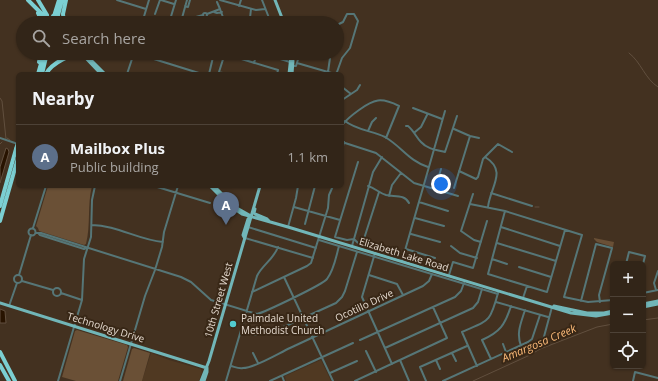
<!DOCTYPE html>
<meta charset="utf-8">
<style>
body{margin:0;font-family:"Open Sans",sans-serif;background:#3d3125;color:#f1f3f6}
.controls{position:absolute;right:12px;bottom:12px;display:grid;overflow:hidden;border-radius:6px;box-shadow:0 1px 3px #0004}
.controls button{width:36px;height:36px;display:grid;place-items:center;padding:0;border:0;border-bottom:1px solid #4d4237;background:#322518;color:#f1f3f6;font:20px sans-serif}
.you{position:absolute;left:441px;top:184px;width:14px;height:14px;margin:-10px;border:3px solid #fff;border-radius:50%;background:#1a73e8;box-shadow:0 0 0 6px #1a73e833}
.badge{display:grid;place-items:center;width:26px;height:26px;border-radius:50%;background:#bca0f2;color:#fff;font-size:13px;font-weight:700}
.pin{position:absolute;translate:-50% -33px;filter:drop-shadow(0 1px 2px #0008)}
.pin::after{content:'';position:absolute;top:21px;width:14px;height:12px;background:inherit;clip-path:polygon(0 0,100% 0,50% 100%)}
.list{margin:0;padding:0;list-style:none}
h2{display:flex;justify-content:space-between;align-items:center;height:52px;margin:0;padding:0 16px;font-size:17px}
h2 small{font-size:13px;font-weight:400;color:#a8a5a2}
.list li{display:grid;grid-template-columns:26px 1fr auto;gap:12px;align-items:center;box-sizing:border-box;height:64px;padding:0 16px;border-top:1px solid #4d4237}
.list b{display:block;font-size:15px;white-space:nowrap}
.list p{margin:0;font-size:13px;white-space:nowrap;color:#a8a5a2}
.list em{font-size:13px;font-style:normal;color:#a8a5a2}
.icon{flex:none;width:22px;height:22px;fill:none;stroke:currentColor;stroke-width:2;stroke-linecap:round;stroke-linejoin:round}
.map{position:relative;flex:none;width:658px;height:381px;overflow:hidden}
.search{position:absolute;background:#322518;box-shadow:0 1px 3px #0004;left:16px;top:16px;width:328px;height:44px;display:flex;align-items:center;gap:10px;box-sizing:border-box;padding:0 14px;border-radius:22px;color:#a8a5a2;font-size:15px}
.panel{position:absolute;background:#322518;box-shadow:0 1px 3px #0004;left:16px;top:72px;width:328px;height:116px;border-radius:6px}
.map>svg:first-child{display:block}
.built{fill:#503922}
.green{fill:#6a5036}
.water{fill:#281300;stroke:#614f3e}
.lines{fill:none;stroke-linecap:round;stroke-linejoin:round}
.stream{stroke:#614f3e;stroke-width:1}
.minor{stroke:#567677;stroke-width:2}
.major{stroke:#71b6b8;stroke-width:3}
.highway{stroke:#7bcfd2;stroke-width:4}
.highway-bridge{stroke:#7bcfd2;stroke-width:4}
.poi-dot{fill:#52ccd0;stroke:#382716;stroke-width:1.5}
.labels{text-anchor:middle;stroke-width:4;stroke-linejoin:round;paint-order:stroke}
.street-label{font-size:10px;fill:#e5dacf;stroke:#382716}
.poi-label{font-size:10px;fill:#e5dacf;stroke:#382716;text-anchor:start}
.water-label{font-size:11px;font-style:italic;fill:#fdbb79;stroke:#382716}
</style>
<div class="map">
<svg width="658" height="381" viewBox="0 0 658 381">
<rect width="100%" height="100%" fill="#433120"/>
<path class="built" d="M 151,353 L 169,360 L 201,369 L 202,372 L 199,381 L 142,381 Z
M 321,360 L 331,381 L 286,381 L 285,376 Z"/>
<path class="green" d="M 48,186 L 92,186 C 87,205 91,225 86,244 L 84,245 L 39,231 L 38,228 L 36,226 Z
M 594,238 L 614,242 L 613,247 L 597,242 L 594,239 Z
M 77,330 L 127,345 L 128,347 L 118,381 L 76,381 L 62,377 L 75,331 Z
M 134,348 L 150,353 L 142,381 L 123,381 L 132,349 Z"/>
<path class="water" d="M 6,148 L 8,149 L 9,152 L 0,183 L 0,167 Z
M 0,309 L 5,311 L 6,323 L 0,323 Z"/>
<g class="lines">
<path class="stream" d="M 629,53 C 641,62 645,79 658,87
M 0,98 L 2,101 L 6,139
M 7,138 L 10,140
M 0,144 L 2,142
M 535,207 L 539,207
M 643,320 L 658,318
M 473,381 L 530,355 L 540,349 L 597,327 L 613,324"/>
<path class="minor" d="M 117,0 L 146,9
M 161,0 L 174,4
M 187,0 L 182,18 L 189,19 L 203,15
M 220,0 L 256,10 L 265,9
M 262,0 L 271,23
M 217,2 L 220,9
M 185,6 L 188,7 L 190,0
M 239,6 L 241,0
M 251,9 L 250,18 L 252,23
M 214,12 L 217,13 L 222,12
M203 15a2 2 0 1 1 4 0a2 2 0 1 1-4 0Z
M 155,14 L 160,0
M 207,14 L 220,9 L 224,20
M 144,17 L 163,23
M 142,23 L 149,0
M 169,23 L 176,0
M 234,23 L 236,18
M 142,53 L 141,55 L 202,74
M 225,53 L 219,72 L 226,74
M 261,53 L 290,62
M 225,54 L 278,70 L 277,74
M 254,63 L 257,53
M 297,63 L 328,72 L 330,58 L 328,53
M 292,66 L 296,66 L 300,53
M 328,72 L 335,74 L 337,72 L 342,58 L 350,48 L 358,21 L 354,14 L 347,14 L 343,22 L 337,25
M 127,74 L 134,53
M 209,74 L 214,53
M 342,87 L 351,94
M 342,100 L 357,90 L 360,85
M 413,108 L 442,119
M 345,121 C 356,130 373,131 385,137 C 402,147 409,161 428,167
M 342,125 C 347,119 352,115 359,110 C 374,99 381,97 399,106 L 386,138
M 406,126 L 408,126 C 414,131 416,137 421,142 C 427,149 437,150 445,152 L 457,116
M 454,129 L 470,136 L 479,138
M 368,131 L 372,122 L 376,118
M 415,132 L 421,127 L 427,115
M 0,138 L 18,144
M 342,142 L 376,153 L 414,183 L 458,196
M 342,150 L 344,142
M 485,157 C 508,171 490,187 488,207
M 358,162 L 335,237 L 347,240 L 354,239 L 358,243 L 362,245 L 379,192
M 459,171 L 476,179 L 478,177 L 483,159 L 498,144 L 512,152
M 154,186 L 210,203
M 368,186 C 375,188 379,193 386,195 C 394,197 405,194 409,203
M 454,188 L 470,136
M 435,189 L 441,169
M 491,193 L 532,206
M 473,194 L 461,231 L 474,240 L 481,242
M 389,196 L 392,185 L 401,173
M 419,202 L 448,211
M 470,204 L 505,211 L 582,235 L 564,297 L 588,302 L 613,300
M 294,207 L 340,220
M 505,211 L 488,274 L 547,292 L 565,230
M 415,218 L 444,226
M 305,224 L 315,186
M 92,225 C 116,225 139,240 163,242
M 248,227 L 316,248
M 288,227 L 296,198 L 298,186
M 501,227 L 560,246
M 33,228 L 46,186
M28.5 232a3.5 3.5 0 1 1 7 0a3.5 3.5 0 1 1-7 0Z
M 36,233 L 41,233 L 181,277 L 191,282 L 211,300 L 257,314 C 265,312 322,285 327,279 C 334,270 336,257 339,246
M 39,234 L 40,235 L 84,249 L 86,248
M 411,234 L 440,242
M 245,238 L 313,258
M 319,240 L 498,294
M 497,243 L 556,261
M 352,246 L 373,172 L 382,157
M 451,246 L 460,253 L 477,258
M 406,249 L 435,258
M 375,253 L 362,297 L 392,364
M 492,259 L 507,264
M 402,261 L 445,111
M 626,264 L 629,252 L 645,256 L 643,264
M 519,267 L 551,277
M14 279a4 4 0 1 1 8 0a4 4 0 1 1-8 0Z
M 19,275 L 31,235
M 369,275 L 397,284 L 403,295
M 449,275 L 453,262 L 473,268 L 487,221
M 284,277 L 333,381
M 22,281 L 53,290
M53 292a4 4 0 1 1 8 0a4 4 0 1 1-8 0Z
M 656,290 L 654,283 L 658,271
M 252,292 L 307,266 L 311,263 L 328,208 L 329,195 L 333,186
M 61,293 L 82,300
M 643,293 L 658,290
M 523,298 L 527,286
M 581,301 L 596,244 L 612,248 L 599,295 L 600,302
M 496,302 L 548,317
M 9,306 L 17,283
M 241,332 L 254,335 L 268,334 L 336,303 L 342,297 L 345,291 L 357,252
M 360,340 L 455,297 L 461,291 L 464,283
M 503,344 L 506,352
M 542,344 L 552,307
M 521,346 C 516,333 521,323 525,310
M 385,348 L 473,308 L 478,302 L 482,289
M 366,351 L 376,372
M 253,353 L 258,363
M 452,353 L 456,361
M 491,359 L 482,340 C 500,332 505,325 511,306
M 400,360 L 409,381
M 436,360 L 440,369
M 231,366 C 235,367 239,369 243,368 C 255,368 279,353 290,348 L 423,286 L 429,281 L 432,274
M 477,366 L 462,332 C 489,320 490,323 498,293
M 330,373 L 357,361
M 282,376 L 284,381
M 58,381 L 82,300 L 84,259 L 91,237 L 92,200 L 95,186
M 120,381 L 145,296 L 155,270 L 162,247 L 164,232 L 178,186
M 226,381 L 257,276 C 262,265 274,259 278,247
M 270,381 L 353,343
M 355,381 L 447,338 L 433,307
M 426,381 L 420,367 L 467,346
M 443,381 L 528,342 L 532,339 L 540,315
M 633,381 L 635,372 L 658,378"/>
<path class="major" d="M 275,0 L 284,23
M 81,53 L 101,74
M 84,53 L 105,74
M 291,53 L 293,61 L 292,74
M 289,74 L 291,56
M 210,186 L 229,205 L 242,214 L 288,227 L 571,313 L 596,316 L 613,313
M 214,186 L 235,207 L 251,216
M 255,209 L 254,213 L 255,214 L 267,219 L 269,221
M 244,237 L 243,235 L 248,219 L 251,216
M 0,303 L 207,368
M 643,304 L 658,301
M 554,306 L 587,313 L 604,313 L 613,311
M 643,307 L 658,304
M 201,381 L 209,361 L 260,186
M 204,381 L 207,372 L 207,368"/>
<path class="highway" d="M 28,0 L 51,23
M 38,0 L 47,15
M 38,13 L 43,23
M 54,16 L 59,0
M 56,23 L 62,0
M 64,23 L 63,14 L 66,0
M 53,53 C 57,60 64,59 68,53
M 39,62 L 41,53
M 38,74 L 44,53
M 42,74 L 47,53
M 46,74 C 51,64 73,51 83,56
M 0,206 L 16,149
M 0,221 L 18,158
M 0,352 L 15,381
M 0,365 L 9,381"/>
<path class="highway-bridge" d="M 52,23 L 53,16
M 16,149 L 18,143"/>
</g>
<circle class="poi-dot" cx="233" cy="324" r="4"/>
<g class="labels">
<g class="street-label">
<text transform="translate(404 254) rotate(17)" y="4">Elizabeth Lake Road</text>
<text transform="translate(218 300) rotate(-74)" y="4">10th Street West</text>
<text transform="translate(364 305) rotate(-25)" y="4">Ocotillo Drive</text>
<text transform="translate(106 327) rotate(17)" y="4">Technology Drive</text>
</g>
<g class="poi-label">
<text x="241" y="322">Palmdale United<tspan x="241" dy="12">Methodist Church</tspan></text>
</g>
<g class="water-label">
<text transform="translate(539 343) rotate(-23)" y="4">Amargosa Creek</text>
</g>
</g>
</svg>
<div class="controls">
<button>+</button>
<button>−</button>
<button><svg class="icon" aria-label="locate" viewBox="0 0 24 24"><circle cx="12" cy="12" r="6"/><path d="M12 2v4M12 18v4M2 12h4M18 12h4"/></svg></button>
</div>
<div class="you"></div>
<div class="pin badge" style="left:226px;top:225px;background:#5c6f8a">A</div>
<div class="search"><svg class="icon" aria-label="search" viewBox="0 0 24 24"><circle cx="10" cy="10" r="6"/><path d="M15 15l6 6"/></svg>Search here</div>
<section class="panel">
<h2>Nearby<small></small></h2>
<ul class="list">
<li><span class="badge" style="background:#5c6f8a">A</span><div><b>Mailbox Plus</b><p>Public building</p></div><em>1.1 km</em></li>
</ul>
</section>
</div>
